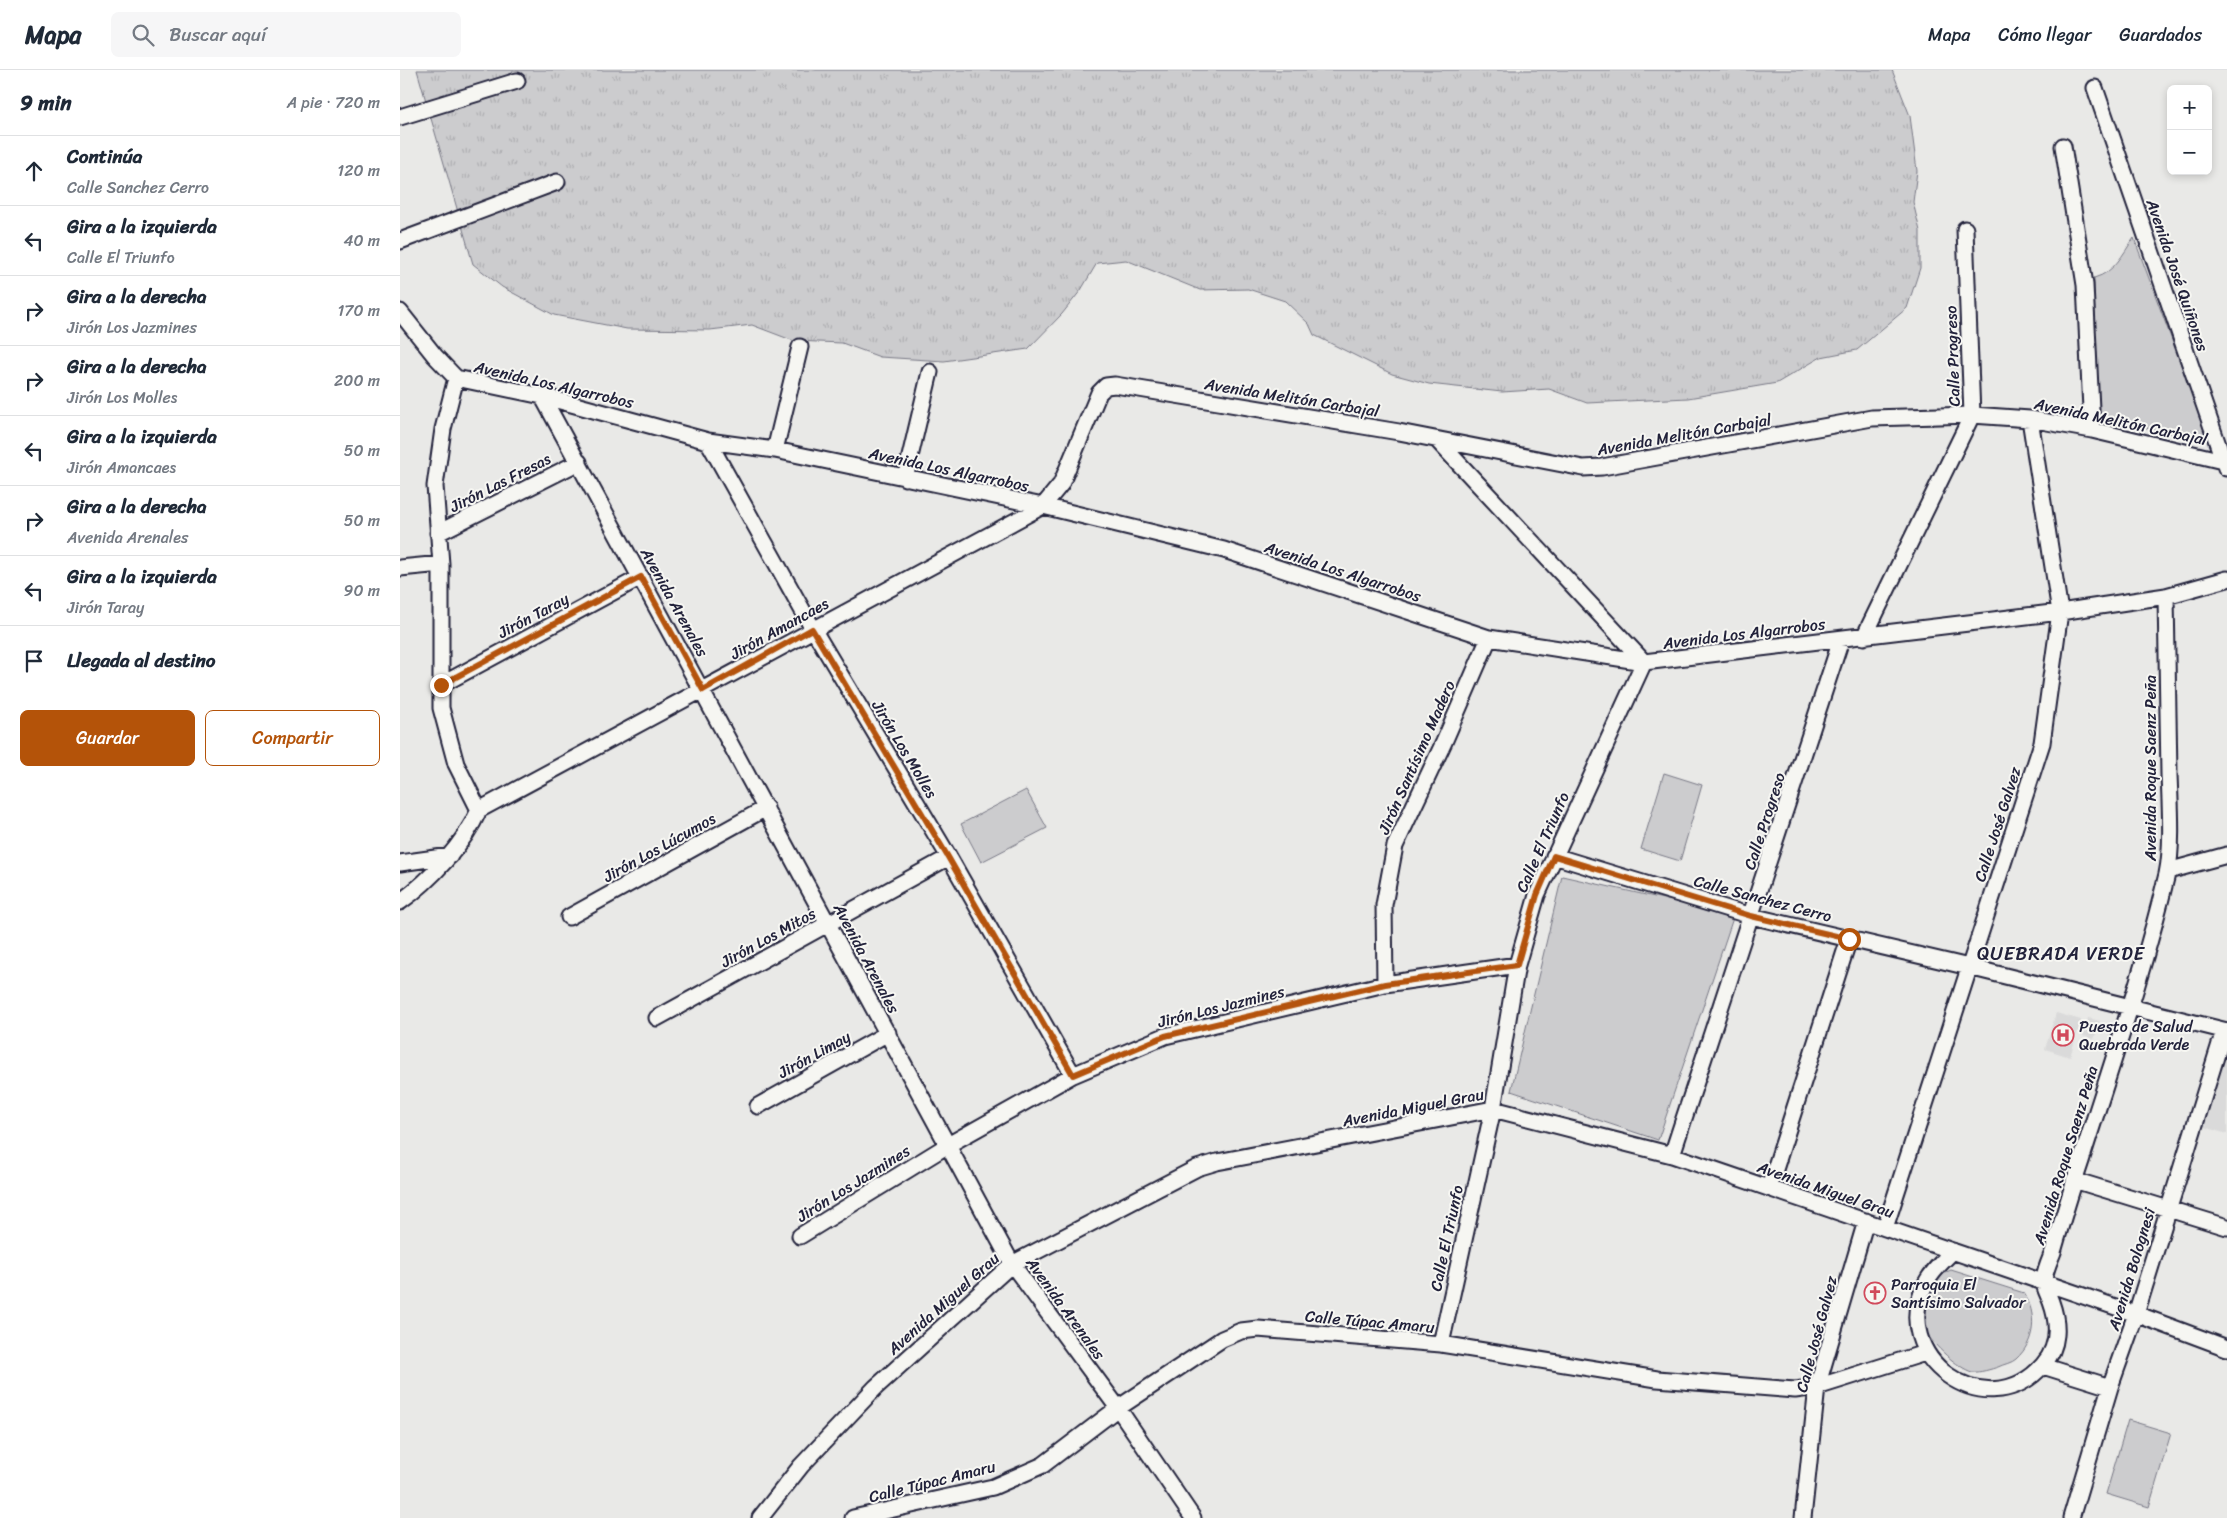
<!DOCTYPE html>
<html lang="es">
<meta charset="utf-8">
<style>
body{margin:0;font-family:Sriracha,sans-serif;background:#f6f6f7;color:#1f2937}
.controls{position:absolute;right:15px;top:15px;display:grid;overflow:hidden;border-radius:8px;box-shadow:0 2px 8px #0003}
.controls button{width:45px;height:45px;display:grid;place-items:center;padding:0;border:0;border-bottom:1px solid #e0e1e3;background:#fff;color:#1f2937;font:25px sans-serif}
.stop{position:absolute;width:15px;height:15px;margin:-11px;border:4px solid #b45309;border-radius:50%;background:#fff}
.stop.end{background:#b45309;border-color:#fff;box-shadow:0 1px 5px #0008}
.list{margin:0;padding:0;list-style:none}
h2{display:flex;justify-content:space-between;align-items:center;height:65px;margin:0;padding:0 20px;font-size:21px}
h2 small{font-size:16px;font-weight:400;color:#747a83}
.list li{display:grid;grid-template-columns:32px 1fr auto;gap:15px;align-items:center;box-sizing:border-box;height:70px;padding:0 20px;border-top:1px solid #e0e1e3}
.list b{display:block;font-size:19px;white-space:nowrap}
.list p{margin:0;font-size:16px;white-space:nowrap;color:#747a83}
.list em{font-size:16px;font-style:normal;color:#747a83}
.actions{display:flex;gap:10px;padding:15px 20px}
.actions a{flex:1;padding:11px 0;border:1px solid #b45309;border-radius:8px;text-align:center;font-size:18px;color:#b45309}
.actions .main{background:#b45309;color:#fff}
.icon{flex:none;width:28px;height:28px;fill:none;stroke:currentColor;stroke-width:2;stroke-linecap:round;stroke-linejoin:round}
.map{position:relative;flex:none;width:1827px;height:1448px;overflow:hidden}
header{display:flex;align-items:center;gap:30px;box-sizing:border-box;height:70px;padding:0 25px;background:#fff;border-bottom:1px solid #e0e1e3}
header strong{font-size:24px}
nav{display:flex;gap:28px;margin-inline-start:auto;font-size:18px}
.search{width:350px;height:45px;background:#f6f6f7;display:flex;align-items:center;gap:12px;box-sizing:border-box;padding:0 18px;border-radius:8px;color:#747a83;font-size:19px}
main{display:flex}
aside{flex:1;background:#fff}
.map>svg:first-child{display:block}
.built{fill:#dadada}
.grass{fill:url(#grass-tufts);stroke:#777784}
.green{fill:#ccccce;stroke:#777784}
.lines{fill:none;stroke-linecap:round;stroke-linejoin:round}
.street-casing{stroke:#22223b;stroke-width:19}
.street{stroke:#f6f6f2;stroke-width:15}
.route{stroke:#b45309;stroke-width:6}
.labels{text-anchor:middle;stroke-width:4;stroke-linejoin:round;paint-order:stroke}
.street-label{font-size:16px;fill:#22223b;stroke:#f6f6f2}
.poi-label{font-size:16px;fill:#22223b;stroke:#f6f6f2;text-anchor:start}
.quarter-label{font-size:19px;letter-spacing:1px;fill:#22223b;stroke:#f6f6f2}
</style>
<header>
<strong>Mapa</strong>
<div class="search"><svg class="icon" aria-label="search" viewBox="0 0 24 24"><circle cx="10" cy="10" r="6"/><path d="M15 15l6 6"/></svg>Buscar aquí</div>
<nav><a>Mapa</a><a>Cómo llegar</a><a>Guardados</a></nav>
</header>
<main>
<aside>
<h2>9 min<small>A pie · 720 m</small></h2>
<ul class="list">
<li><svg class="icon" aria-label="ahead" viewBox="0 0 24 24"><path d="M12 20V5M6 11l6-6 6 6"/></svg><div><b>Continúa</b><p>Calle Sanchez Cerro</p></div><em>120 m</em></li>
<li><svg class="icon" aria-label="left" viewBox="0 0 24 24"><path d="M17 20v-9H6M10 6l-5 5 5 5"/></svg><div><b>Gira a la izquierda</b><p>Calle El Triunfo</p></div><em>40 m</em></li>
<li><svg class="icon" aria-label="right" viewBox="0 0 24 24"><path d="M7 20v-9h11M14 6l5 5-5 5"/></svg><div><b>Gira a la derecha</b><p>Jirón Los Jazmines</p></div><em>170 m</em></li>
<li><svg class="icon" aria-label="right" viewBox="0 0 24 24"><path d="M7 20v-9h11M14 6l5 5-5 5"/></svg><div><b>Gira a la derecha</b><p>Jirón Los Molles</p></div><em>200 m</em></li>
<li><svg class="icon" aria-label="left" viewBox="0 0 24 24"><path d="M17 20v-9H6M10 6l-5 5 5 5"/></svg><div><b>Gira a la izquierda</b><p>Jirón Amancaes</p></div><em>50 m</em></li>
<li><svg class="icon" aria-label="right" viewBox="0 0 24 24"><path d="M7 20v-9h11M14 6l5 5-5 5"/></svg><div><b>Gira a la derecha</b><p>Avenida Arenales</p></div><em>50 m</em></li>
<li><svg class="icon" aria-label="left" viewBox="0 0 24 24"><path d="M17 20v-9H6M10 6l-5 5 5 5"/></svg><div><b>Gira a la izquierda</b><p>Jirón Taray</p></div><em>90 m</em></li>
<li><svg class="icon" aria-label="arrive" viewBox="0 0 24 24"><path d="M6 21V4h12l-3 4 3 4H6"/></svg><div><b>Llegada al destino</b></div></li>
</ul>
<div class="actions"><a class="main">Guardar</a><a>Compartir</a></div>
</aside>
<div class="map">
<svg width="1827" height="1448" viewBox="0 0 1827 1448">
<defs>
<pattern id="grass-tufts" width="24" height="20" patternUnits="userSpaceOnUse" patternTransform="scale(1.25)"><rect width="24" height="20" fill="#ccccce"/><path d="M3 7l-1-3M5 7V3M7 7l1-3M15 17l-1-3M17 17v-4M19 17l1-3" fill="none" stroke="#afafb2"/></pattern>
</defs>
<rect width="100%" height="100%" fill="#e9e9e7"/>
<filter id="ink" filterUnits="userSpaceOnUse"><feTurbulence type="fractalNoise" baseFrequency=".02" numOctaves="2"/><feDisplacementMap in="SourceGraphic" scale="10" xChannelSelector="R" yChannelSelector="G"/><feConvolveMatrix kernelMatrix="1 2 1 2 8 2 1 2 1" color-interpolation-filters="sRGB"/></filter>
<g filter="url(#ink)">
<path class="built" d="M 1656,943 L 1681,950 L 1670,987 L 1645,979 Z
M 1688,948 L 1700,951 L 1694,969 L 1683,966 Z
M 1825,979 L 1827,979 L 1827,1064 L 1801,1056 Z"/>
<path class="grass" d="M 17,0 L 1492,0 L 1510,46 L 1517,101 L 1513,132 L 1520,161 L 1520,198 L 1507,238 L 1457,280 L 1421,287 L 1377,313 L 1288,328 L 1187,333 L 1149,319 L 1102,322 L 1029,314 L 992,304 L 914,265 L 909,254 L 885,231 L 848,219 L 800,220 L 726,190 L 697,193 L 681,220 L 662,244 L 628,279 L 544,291 L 480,287 L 442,273 L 394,271 L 352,255 L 310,260 L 227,259 L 154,245 L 102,217 L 73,194 Z"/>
<path class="green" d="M 1734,168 L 1807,365 L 1804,369 L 1800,370 L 1697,347 L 1694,208 C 1715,202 1722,185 1734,168 Z
M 1264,703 L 1302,715 L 1280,791 L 1241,779 Z
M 626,720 L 647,758 L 581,792 L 561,754 Z
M 1162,806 L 1334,845 L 1258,1070 L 1111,1021 Z
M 1551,1200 L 1624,1223 C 1637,1244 1636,1271 1616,1289 C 1612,1293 1604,1294 1598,1297 C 1592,1299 1579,1303 1572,1302 C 1558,1298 1533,1275 1526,1262 C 1522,1253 1525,1244 1527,1236 C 1530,1219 1534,1207 1551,1200 Z
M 1728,1350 L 1771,1363 L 1749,1437 L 1706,1424 Z"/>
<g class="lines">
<g class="street-casing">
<path id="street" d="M 1695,18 L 1826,398
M 0,47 L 117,11
M 1663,76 L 1685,215 L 1692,360
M 0,171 L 157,112
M 0,242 L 35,286 L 56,308
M 56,308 L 142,326 L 308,371 L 375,380 L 643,436 L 824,480 L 1089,568 L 1244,592 L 1660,542 L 1766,526 L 1827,509
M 56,308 L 43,359 L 35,416 L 41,494 L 41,638 L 56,694 L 79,740
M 142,326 L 612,1194 L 718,1338 L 793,1448
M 1037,370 L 1244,592 L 1137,825 L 1117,895 L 1093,1039 L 1041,1274
M 308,371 L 413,559 L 549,787 L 673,1005
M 375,380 L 400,277
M 505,408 L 530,302
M 38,463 L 179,392
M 0,498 L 41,494
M 1464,567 L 1572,345 L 1565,159
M 41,615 L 241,507
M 79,740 L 643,436 L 661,414 L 699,323 L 706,316 L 715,315 L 999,362 L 1183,398 L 1202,397 L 1472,348 L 1572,345 L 1630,349 L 1692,360 L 1827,392
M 1154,786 L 1351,846 L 1569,897 L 1827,961
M 0,793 L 50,786
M 1768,801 L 1827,785
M 0,832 C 31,810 64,774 79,740
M 169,847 L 366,738
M 985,914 L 984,835 L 995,776 L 1044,672 L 1089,568
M 257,948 L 549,787
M 358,1036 L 488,963
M 1272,1085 L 1441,570
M 1674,1110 L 1827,1157
M 1369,1118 L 1449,869
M 1485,1158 L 1642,673 L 1660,542 L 1630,349
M 400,1166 L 548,1075 L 673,1005 L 765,966 L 985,914 L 1117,895
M 1553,1181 C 1543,1191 1532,1201 1526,1213 C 1486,1287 1587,1359 1643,1295 C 1659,1277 1659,1254 1651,1232 C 1649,1226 1644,1218 1644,1212 C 1644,1202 1650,1190 1653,1182 C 1662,1151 1671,1121 1681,1091 C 1711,996 1744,901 1767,804 C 1773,776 1770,734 1769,704 C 1768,645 1767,585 1766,526
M 1643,1296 L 1710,1317
M 360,1448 L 401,1396 L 476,1317 L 612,1194 L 797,1098 L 817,1092 L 1093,1039 L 1272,1085 L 1736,1244 L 1827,1278
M 453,1448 L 593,1417 L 643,1395 L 718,1338 L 822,1269 L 841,1261 L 858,1259 L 1041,1274 L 1257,1309 L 1395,1320 L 1417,1317 L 1525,1283
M 1403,1448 L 1417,1317 L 1466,1151
M 1671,1448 L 1710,1317 L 1736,1244 L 1824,961"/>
</g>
<use href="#street" class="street"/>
</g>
</g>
<g class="lines" filter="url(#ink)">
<path class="route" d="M 41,615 L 241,507 L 303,620 L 412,559 L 548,787 L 673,1005 L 765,966 L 985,914 L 1117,895 L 1137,825 L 1154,786 L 1351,846 L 1449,869"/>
</g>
<defs>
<g id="hospital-ring" transform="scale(1.125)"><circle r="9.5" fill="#f6f6f2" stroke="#d1495b" stroke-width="1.5"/><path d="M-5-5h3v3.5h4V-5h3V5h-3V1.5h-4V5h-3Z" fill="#d1495b"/></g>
<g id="church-ring" transform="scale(1.125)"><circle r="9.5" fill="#f6f6f2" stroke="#d1495b" stroke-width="1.5"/><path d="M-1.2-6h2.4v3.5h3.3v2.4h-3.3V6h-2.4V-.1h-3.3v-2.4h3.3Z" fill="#d1495b"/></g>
</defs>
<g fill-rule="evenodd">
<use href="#hospital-ring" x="1663" y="965"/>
<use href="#church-ring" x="1475" y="1223"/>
</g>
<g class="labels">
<g class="street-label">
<text transform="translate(1778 205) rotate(71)" y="6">Avenida José Quiñones</text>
<text transform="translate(1552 286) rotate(-92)" y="6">Calle Progreso</text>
<text transform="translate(154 314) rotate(13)" y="6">Avenida Los Algarrobos</text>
<text transform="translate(892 327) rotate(9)" y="6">Avenida Melitón Carbajal</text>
<text transform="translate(1721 351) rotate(12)" y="6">Avenida Melitón Carbajal</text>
<text transform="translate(1284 364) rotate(-10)" y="6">Avenida Melitón Carbajal</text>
<text transform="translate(549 399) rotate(12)" y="6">Avenida Los Algarrobos</text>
<text transform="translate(100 412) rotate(-27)" y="6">Jirón Las Fresas</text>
<text transform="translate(943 501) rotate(18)" y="6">Avenida Los Algarrobos</text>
<text transform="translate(275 532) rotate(61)" y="6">Avenida Arenales</text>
<text transform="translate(133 545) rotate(-28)" y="6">Jirón Taray</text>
<text transform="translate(379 558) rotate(-29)" y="6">Jirón Amancaes</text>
<text transform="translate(1344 563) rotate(-7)" y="6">Avenida Los Algarrobos</text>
<text transform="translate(505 679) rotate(59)" y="6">Jirón Los Molles</text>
<text transform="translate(1016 687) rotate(-66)" y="6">Jirón Santísimo Madero</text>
<text transform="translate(1750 698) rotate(-90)" y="6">Avenida Roque Saenz Peña</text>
<text transform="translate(1364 751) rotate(-72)" y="6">Calle Progreso</text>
<text transform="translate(1597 754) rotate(-72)" y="6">Calle José Galvez</text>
<text transform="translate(1142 772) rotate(-66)" y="6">Calle El Triunfo</text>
<text transform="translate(259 777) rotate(-29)" y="6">Jirón Los Lúcumos</text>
<text transform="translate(1363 828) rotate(15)" y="6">Calle Sanchez Cerro</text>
<text transform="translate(368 867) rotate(-29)" y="6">Jirón Los Mitos</text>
<text transform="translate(467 888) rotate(62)" y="6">Avenida Arenales</text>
<text transform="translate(821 936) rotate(-14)" y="6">Jirón Los Jazmines</text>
<text transform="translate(414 984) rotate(-29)" y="6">Jirón Limay</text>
<text transform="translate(1013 1037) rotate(-11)" y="6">Avenida Miguel Grau</text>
<text transform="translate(1665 1085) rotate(-73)" y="6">Avenida Roque Saenz Peña</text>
<text transform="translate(453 1113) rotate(-32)" y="6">Jirón Los Jazmines</text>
<text transform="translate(1426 1119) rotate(19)" y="6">Avenida Miguel Grau</text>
<text transform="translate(1046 1168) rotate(-78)" y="6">Calle El Triunfo</text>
<text transform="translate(1731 1199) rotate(-73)" y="6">Avenida Bolognesi</text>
<text transform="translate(543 1233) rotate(-42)" y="6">Avenida Miguel Grau</text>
<text transform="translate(666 1238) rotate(54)" y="6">Avenida Arenales</text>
<text transform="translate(970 1251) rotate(5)" y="6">Calle Túpac Amaru</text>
<text transform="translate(1416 1264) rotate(-75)" y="6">Calle José Galvez</text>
<text transform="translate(532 1411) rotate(-14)" y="6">Calle Túpac Amaru</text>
</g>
<g class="poi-label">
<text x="1679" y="962">Puesto de Salud<tspan x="1679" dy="18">Quebrada Verde</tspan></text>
<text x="1491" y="1220">Parroquia El<tspan x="1491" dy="18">Santísimo Salvador</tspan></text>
</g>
<g class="quarter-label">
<text x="1661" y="890">QUEBRADA VERDE</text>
</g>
</g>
</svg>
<div class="controls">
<button>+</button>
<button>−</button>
</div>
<div class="stop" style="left:1449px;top:869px"></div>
<div class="stop end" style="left:41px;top:615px"></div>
</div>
</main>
